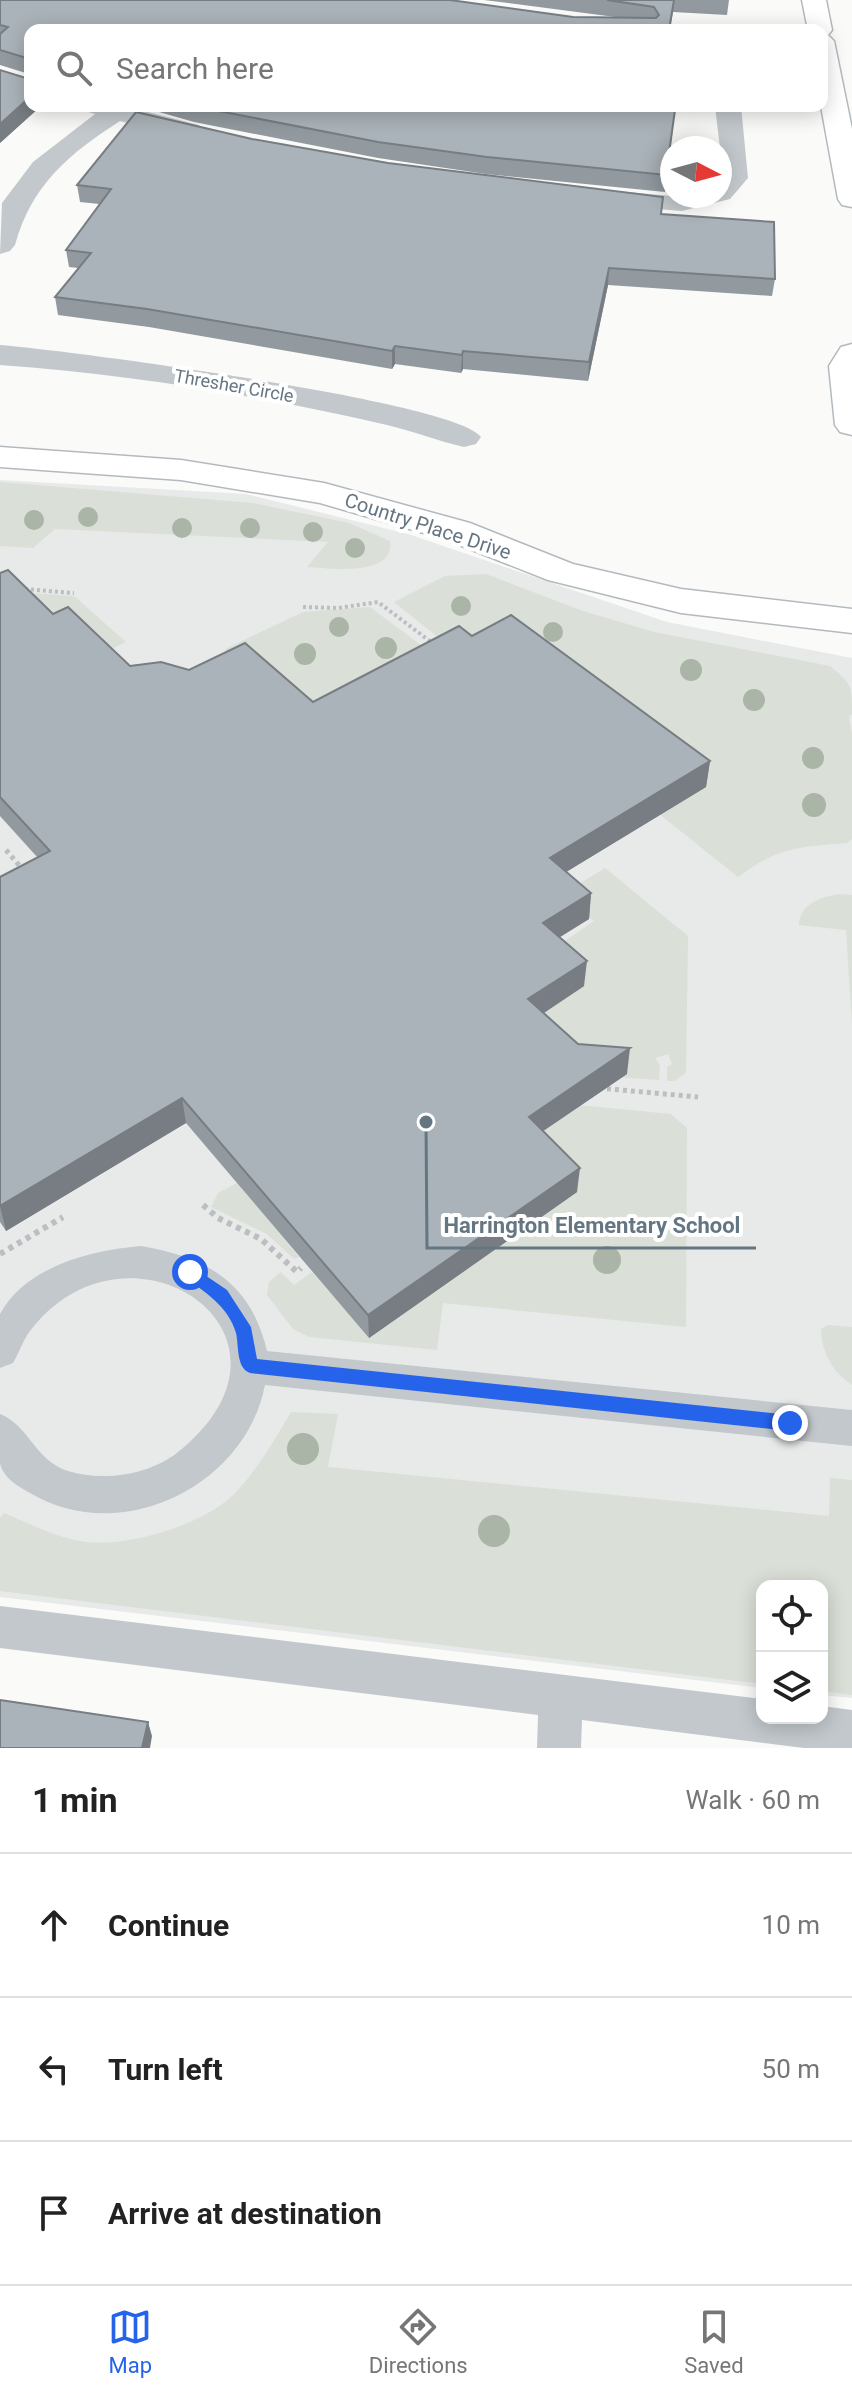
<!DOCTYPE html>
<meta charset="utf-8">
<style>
body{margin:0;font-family:Roboto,sans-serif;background:#f2f2f2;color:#222}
.controls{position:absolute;right:24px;bottom:24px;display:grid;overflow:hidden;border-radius:16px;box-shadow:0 4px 20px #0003}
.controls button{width:72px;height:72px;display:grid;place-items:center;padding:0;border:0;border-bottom:2px solid #e0e0e0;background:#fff;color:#222;font:40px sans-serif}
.compass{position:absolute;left:660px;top:136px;width:72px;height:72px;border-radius:50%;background:#fff;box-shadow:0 4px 20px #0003;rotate:96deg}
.stop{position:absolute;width:24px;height:24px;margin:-18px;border:6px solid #2563eb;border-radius:50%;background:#fff}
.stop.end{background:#2563eb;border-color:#fff;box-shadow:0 2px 8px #0008}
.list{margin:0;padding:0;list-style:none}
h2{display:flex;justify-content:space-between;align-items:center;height:104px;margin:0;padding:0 32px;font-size:34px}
h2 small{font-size:26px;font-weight:400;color:#767676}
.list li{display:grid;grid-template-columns:52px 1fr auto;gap:24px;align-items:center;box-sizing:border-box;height:144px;padding:0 32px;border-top:2px solid #e0e0e0}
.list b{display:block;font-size:30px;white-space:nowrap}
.list em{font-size:26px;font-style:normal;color:#767676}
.icon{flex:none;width:44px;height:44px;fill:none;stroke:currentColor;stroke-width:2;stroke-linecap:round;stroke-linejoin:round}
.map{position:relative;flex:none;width:852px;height:1748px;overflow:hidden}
.search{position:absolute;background:#fff;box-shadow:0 4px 20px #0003;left:24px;right:24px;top:24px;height:88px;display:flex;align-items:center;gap:20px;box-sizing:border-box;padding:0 28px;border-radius:16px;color:#767676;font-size:30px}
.sheet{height:536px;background:#fff}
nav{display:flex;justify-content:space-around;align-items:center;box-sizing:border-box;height:112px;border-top:2px solid #e0e0e0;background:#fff;font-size:22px;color:#767676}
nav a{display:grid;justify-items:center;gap:4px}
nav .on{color:#2563eb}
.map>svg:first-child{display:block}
.built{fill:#e8e9e9}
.green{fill:#dadfd7}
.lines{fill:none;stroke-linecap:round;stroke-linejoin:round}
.secondary-casing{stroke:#b3babf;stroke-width:3}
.path-far2{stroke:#bbbfc2;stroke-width:4;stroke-dasharray:3 3;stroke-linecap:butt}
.path-far1{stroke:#bbbfc2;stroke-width:5;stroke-dasharray:4 4;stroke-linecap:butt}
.path{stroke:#bbbfc2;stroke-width:6;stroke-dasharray:5 5;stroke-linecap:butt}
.lane{fill:#c3c8cc;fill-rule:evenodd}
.street{fill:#c3c8cc;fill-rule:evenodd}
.secondary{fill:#fff;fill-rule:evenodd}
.tree{fill:#aab4a7}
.wall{fill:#929a9f}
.shaded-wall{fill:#777d82}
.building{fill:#aab3b9;stroke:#777d82;stroke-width:2}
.route{fill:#2563eb}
.labels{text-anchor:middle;stroke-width:8;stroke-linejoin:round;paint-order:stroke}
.far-street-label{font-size:18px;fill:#657683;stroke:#fff}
.street-label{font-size:20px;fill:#657683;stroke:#fff}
.leader{fill:none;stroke:#657683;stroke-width:3}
.callout-dot{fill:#657683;stroke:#fff;stroke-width:3}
.callout-label{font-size:22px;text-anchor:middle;font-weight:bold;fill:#657683;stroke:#fff;stroke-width:8;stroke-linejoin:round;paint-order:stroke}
</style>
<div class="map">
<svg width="852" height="1748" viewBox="0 0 852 1748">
<rect width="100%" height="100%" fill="#fafaf8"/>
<path class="built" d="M 0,480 L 246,494 L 408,534 L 667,622 L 852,658 L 852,1698 L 822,1695 L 822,1586 L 762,1586 L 762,1688 L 0,1597 Z"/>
<path class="green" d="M 0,482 L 253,503 L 349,523 L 390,541 C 395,578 329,568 307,567 L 328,542 L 55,529 L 33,548 L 0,546 Z
M 486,574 L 583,611 L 654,632 L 830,666 C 852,684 852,685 852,714 L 849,717 L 852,734 L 852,839 L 847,843 C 798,847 779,847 738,877 L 394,602 L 445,576 Z
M 0,591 L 74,596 L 126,642 L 97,656 Z
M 370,607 L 442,661 L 315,727 L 225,649 L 303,612 Z
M 605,868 L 688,936 L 686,1073 L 674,1081 L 667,1081 L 667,1067 L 672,1064 L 668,1054 L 655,1058 L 660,1065 L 659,1080 L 617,1077 L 527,1024 L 547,953 L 594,921 L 561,895 Z
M 840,894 L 852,895 L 852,1022 L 846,930 L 799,925 C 800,903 822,897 840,894 Z
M 514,1099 L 671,1114 L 687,1128 L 686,1327 L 443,1303 L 437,1350 L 309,1337 L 293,1329 L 267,1295 L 269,1282 L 281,1272 L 294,1285 L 312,1272 L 370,1338 Z
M 237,1183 L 299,1257 L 294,1259 L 267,1234 L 211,1207 L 218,1193 Z
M 828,1325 L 852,1327 L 852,1385 C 832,1371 822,1353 821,1329 Z
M 291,1412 L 338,1414 L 328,1467 L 829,1516 L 830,1478 L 852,1480 L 852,1695 L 822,1691 L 822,1586 L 762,1586 L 762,1684 L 0,1591 L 0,1518 L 4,1513 C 30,1524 57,1538 86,1542 C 129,1547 204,1525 235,1493 C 258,1469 274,1441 291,1412 Z"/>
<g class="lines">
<g class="secondary-casing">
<path id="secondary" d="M 802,0 L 826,0 L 832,30 L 828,35 L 834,41 L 852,129 L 852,207 L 842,205 L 838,199 L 821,106 L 822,30 L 808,30 Z
M 852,344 L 852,435 L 840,432 L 835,425 L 829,366 L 841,347 Z
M 0,447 L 181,460 L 324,483 L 470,523 L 573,564 L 681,589 L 852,609 L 852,633 L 681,613 L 548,580 L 444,539 L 320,503 L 181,480 L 0,467 Z"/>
</g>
<path class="path-far2" d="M 25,589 L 74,593
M 303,607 L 338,608 L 378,602 L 435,645"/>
<path class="path-far1" d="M 6,850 L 24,871
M 599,1088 L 698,1097"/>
<path class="path" d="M 203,1205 L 218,1218 L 261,1239 L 297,1272 L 301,1268
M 0,1254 L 63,1217"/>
<path class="lane" d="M 141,1246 C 206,1257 251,1282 267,1351 L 852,1410 L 852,1446 L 265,1385 C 245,1487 120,1547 30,1493 C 18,1486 3,1478 0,1463 C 0,1448 0,1429 0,1414 C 29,1425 34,1460 68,1471 C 102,1482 150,1475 178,1452 C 325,1334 128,1203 30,1331 C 23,1340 19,1353 13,1363 L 0,1368 L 0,1314 C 26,1266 92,1250 141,1246 Z
M 0,1606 L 762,1699 L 762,1718 L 822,1718 L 822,1706 L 852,1710 L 852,1748 L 804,1748 L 582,1720 L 581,1748 L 537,1748 L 538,1715 L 0,1648 Z"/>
<path class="street" d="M 81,106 L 124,106 L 199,125 L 203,131 L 199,137 L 190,139 L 120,121 C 69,154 32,184 15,245 L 10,251 L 0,254 L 2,203 L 33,162 L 95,114 L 85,111 Z
M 715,106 L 741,106 L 748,178 L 730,199 L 682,211 L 595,204 L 591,198 L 595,192 L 605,190 L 672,196 L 720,196 L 720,148 Z
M 0,345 C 64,350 456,401 481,437 L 476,444 L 464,447 C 438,441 413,431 387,425 C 261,396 129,374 0,365 Z"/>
<use href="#secondary" class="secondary"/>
</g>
<g class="tree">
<circle cx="88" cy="517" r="10"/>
<circle cx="34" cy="520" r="10"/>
<circle cx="182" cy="528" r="10"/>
<circle cx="250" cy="528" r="10"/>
<circle cx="313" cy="532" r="10"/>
<circle cx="355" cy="548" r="10"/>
<circle cx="461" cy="606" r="10"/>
<circle cx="339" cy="627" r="10"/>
<circle cx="553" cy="632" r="10"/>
<circle cx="386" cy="648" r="11"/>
<circle cx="305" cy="654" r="11"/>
<circle cx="691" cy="670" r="11"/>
<circle cx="754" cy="700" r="11"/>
<circle cx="813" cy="758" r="11"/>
<circle cx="814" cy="805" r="12"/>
<circle cx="607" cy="1260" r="14"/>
<circle cx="303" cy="1449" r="16"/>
<circle cx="494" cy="1531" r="16"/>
</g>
<path class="wall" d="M 0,0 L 573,17 L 623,18 L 484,0 L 729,0 L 727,15 L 673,12 L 670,30 L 30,30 L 30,106 L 41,106 L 0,143 L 29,79 L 29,74 L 0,65 Z
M 151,106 L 659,106 L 658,109 L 673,127 L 665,192 L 486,174 L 378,158 L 194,122 L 152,110 Z
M 252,139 L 662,214 L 775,279 L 772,296 L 608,285 L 588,381 L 463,369 L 461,373 L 395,364 L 392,369 L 149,327 L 58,315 L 55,297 L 78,268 L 69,267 L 66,250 L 99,204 L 80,202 L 77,185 Z
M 0,573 L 53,614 L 130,666 L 189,670 L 313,702 L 472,636 L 710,761 L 706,787 L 566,872 L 591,893 L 589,919 L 559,937 L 584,986 L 544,1013 L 578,1044 L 627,1074 L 543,1131 L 577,1192 L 369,1338 L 186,1123 L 6,1231 L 0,1222 L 0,877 L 38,858 L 0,816 Z"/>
<path class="shaded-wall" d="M 30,97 L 30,106 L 41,106 L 0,143 L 0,124 Z
M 609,268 L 608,285 L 588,381 L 589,362 Z
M 395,346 L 395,364 L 392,369 L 392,351 Z
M 463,351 L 463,369 L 461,373 L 462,355 Z
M 710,761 L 706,787 L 548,883 L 550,858 Z
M 591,893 L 589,919 L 541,949 L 543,923 Z
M 587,961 L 584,986 L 527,1024 L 528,999 Z
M 630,1048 L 627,1074 L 527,1142 L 529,1117 Z
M 182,1098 L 186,1123 L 6,1231 L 0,1206 Z
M 580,1168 L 577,1192 L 369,1338 L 368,1315 Z
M 148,1722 L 152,1736 L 150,1748 L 142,1748 Z"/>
<path class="building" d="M 0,0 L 450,0 L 573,17 L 656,18 L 659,15 L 654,7 L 607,0 L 674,0 L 669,30 L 30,30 L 30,97 L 0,124 L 0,70 L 29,79 L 30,59 L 0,50 L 0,34 L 8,27 L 0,25 Z
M 193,106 L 658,106 L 657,109 L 675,110 L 666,175 L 487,157 L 378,142 Z
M 136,112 L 252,139 L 388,163 L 663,197 L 661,214 L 774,222 L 775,279 L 609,268 L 589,362 L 463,351 L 462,355 L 395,346 L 392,351 L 147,309 L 55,297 L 91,253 L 66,250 L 111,189 L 77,185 Z
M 8,570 L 53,614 L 68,607 L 130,666 L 161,662 L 189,670 L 245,643 L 313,702 L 459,626 L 472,636 L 511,615 L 710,761 L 550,858 L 591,893 L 543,923 L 587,961 L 528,999 L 578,1044 L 630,1048 L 529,1117 L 580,1168 L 368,1315 L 182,1098 L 0,1206 L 0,877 L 50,851 L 0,797 L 0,573 Z
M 0,1700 L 148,1722 L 142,1748 L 0,1748 Z"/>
<path class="route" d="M 190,1265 L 227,1290 L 251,1327 L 257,1359 L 790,1415 L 799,1423 L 790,1431 L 250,1373 C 236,1368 239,1346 236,1333 C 229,1307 204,1291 184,1277 L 182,1272 Z"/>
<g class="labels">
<g class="far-street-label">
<text transform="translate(234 386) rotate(10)" y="6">Thresher Circle</text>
</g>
<g class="street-label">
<text transform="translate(428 526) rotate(18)" y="7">Country Place Drive</text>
</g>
</g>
<path class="leader" d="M426 1122L427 1248H756"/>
<circle class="callout-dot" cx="426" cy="1122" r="8"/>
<g class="callout-label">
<text x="592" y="1233">Harrington Elementary School</text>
</g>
</svg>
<div class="controls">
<button><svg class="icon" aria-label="locate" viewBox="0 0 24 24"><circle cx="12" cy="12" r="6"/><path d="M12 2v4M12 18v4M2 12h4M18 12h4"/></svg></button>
<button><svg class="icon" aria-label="layers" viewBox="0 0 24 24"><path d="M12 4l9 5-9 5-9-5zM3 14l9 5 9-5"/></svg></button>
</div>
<svg class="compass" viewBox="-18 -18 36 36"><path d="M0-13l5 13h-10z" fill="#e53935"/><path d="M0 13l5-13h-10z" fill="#767676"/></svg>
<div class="stop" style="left:190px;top:1272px"></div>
<div class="stop end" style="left:790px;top:1423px"></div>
<div class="search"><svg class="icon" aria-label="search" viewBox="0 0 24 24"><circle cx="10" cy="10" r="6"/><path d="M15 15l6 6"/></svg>Search here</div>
</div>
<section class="sheet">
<h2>1 min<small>Walk · 60 m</small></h2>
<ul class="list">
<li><svg class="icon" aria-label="ahead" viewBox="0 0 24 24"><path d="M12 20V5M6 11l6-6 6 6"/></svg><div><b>Continue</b></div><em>10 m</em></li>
<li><svg class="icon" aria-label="left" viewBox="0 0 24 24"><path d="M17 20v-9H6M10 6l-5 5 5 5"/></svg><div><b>Turn left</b></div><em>50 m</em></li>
<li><svg class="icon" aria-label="arrive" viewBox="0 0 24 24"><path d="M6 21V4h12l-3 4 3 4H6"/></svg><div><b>Arrive at destination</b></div></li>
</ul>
</section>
<nav>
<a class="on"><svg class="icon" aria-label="map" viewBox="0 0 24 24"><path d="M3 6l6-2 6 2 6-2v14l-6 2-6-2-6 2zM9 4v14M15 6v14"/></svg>Map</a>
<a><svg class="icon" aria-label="directions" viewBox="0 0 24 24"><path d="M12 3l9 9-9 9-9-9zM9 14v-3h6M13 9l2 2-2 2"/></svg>Directions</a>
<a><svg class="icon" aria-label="saved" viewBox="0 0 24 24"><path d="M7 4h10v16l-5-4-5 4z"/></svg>Saved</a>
</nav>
